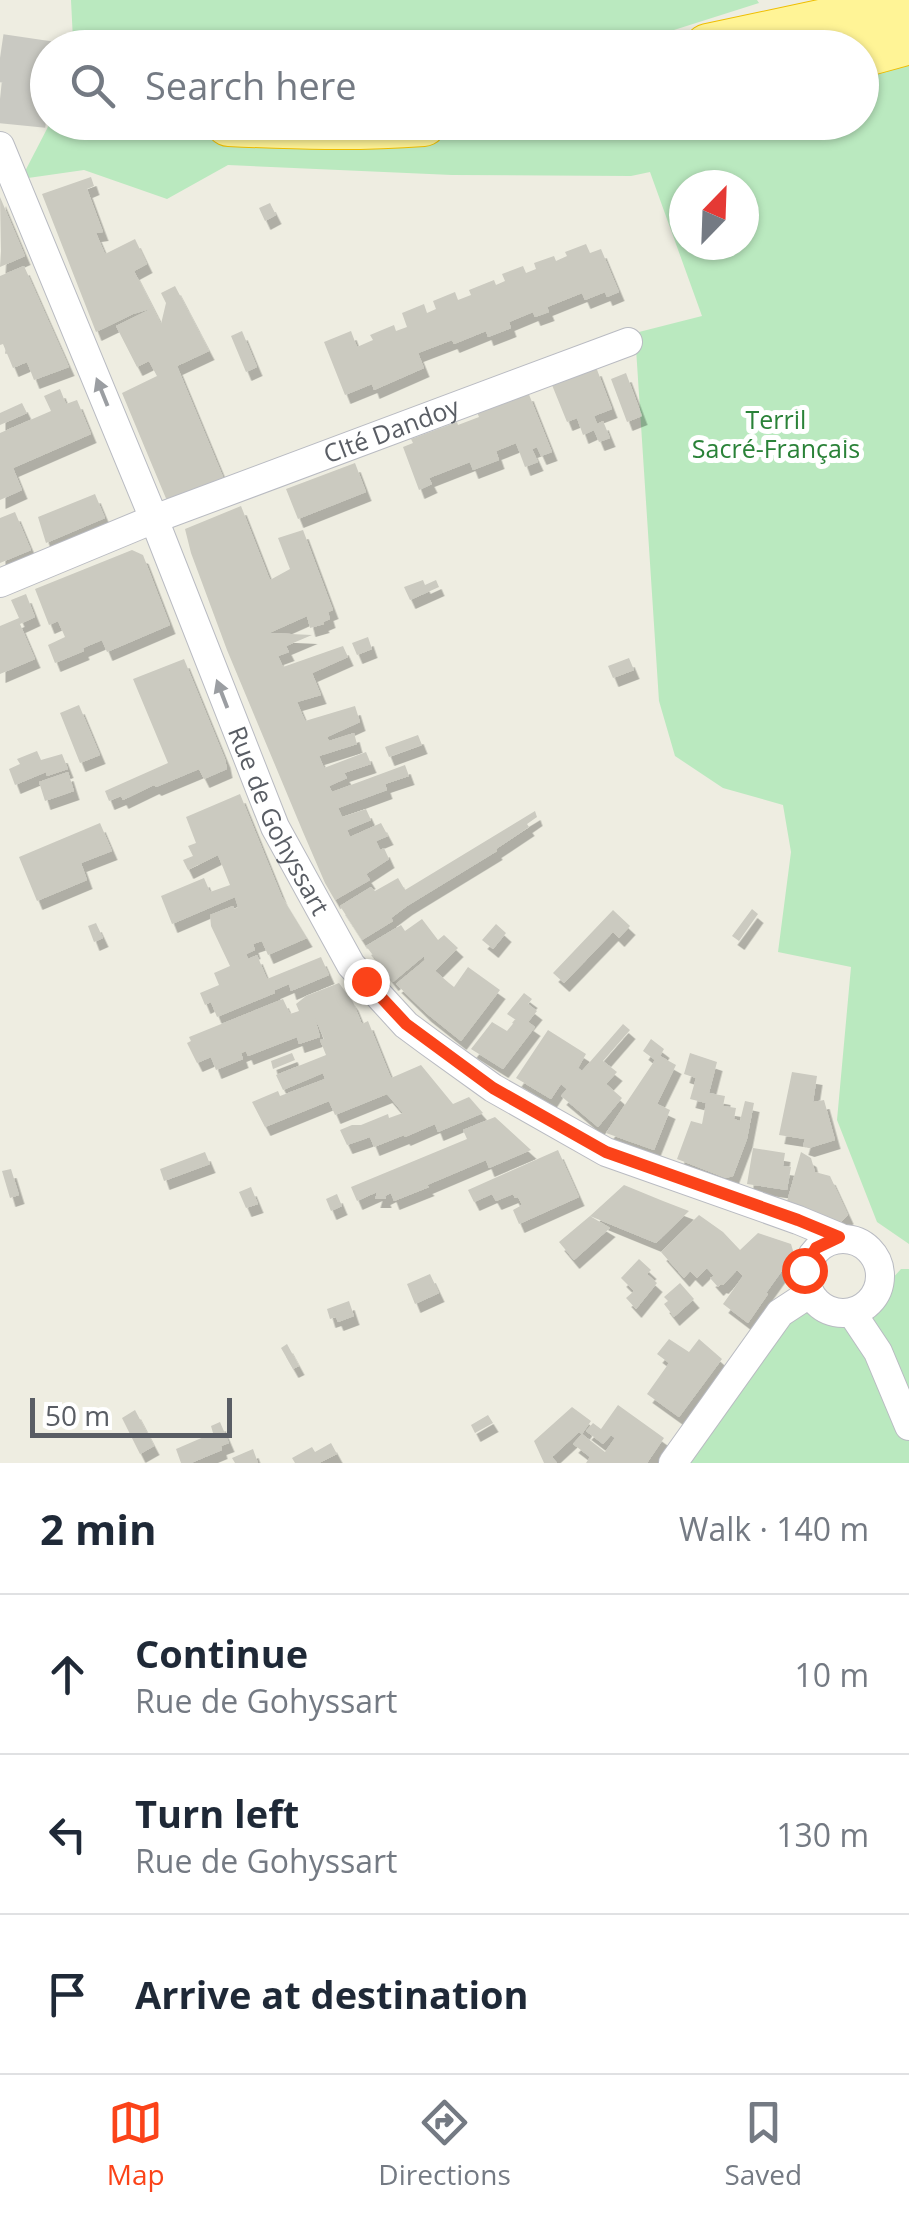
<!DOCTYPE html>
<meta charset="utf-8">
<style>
body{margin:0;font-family:"Open Sans",sans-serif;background:#f2f2f3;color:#1f2937}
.compass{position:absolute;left:669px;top:170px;width:90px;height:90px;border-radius:50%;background:#fff;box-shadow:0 2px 8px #0004;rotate:23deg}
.scale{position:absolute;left:30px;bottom:25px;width:202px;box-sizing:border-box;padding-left:10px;border:5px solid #595d64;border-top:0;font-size:28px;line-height:35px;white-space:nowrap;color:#595d64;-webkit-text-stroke:8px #fff;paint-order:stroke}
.stop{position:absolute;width:30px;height:30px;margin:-22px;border:8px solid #fb4319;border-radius:50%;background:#fff}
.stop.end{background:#fb4319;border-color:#fff;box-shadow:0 2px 10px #0008}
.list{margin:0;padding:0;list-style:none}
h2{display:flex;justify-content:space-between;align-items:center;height:130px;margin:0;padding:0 40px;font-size:42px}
h2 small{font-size:32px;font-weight:400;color:#747a83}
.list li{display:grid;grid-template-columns:65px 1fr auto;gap:30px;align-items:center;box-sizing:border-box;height:160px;padding:0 40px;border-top:2px solid #e0e1e3}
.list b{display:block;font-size:38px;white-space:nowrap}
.list p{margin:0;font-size:32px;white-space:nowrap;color:#747a83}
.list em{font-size:32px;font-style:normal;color:#747a83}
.icon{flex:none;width:55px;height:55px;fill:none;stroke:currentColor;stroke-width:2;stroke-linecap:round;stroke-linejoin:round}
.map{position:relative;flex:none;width:909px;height:1463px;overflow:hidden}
.search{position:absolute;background:#fff;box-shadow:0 2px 8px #0004;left:30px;right:30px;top:30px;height:110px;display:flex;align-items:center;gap:25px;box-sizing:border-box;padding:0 35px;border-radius:55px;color:#747a83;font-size:38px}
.sheet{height:610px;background:#fff}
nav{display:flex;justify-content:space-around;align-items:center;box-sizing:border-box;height:140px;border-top:2px solid #e0e1e3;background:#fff;font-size:28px;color:#747a83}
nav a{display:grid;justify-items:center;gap:5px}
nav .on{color:#fb4319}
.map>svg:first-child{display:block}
.green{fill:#bae9bf;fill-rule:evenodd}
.building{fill:#cbcac0;filter:url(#shadow)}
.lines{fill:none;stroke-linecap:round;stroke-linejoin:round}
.trunk-tunnel{stroke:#c9c9c2;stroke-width:48;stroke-dasharray:48 24;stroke-linecap:butt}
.minor-casing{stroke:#b9bbc2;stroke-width:30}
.trunk-casing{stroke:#efbe00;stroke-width:50}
.minor{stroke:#fff;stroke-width:28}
.trunk{stroke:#fff496;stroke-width:48}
.oneway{fill:#9b9ea2}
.route{stroke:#fb4319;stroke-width:12}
.labels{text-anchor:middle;stroke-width:10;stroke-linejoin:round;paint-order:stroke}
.park-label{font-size:25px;fill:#2a8238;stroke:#fff}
.street-label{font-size:25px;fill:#595d64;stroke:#fff}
</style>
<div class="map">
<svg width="909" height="1463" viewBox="0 0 909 1463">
<defs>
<filter id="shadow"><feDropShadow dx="5.5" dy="9" stdDeviation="0" flood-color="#0004"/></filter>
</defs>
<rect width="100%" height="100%" fill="#eeede1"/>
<path class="green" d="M 71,0 L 757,0 L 759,3 L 633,43 L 575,47 L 149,48 L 73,40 Z
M 909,62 L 909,1244 L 877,1222 L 837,1120 L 851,967 L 778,952 L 791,852 L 783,805 L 723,788 L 675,756 L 659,701 L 635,333 L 702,316 L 650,172 L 631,176 L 452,175 L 228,165 L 167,199 L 84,170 L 21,179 L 50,123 L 97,123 L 110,129 L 250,123 L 862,122 L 862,72 ZM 684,185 L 744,185 L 744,245 L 684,245 Z
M 901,1269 L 909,1269 L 909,1463 L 678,1463 L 793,1310 L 835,1317 L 857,1317 Z"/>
<path class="building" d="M 91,177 L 94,186 L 87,189 L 103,232 L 96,233 L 105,254 L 135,239 L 147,264 L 134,271 L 153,308 L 133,314 L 96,332 L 42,194 Z
M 0,197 L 25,256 L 0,267 L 1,251 Z
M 270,203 L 276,215 L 265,221 L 259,208 Z
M 586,244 L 590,253 L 601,249 L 619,292 L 607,297 L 605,292 L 585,300 L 582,293 L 547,307 L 549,312 L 535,317 L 533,312 L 509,322 L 511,328 L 488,337 L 486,331 L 454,344 L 452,340 L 418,353 L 424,368 L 374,390 L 372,384 L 345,395 L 324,342 L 351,331 L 357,347 L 373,340 L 370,335 L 394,325 L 396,331 L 407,327 L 402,313 L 424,304 L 427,313 L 436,309 L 433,301 L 455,292 L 458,300 L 471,295 L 469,290 L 494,280 L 496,285 L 505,281 L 502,274 L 523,266 L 526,273 L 536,269 L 534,263 L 554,256 L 556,261 L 567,256 L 565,252 Z
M 24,266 L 69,367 L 34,380 L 27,362 L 13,368 L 3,344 L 0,345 L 0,276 Z
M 175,286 L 209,351 L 177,366 L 226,484 L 170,508 L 122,393 L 157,376 L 149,361 L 137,367 L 116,326 L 153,308 L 161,324 L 166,303 L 161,293 Z
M 242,331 L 257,367 L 246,372 L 231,336 Z
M 596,367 L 612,409 L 594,416 L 597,424 L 603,421 L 610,438 L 599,442 L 594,430 L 583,435 L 577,418 L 567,422 L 552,385 Z
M 626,373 L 642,416 L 627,422 L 611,379 Z
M 60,389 L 66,404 L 77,400 L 91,434 L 13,468 L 22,490 L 0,500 L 0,433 L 51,411 L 44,396 Z
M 528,392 L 552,452 L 541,456 L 537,447 L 532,449 L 538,462 L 525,467 L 516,443 L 496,451 L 499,460 L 473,470 L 470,462 L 429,478 L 432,484 L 419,490 L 403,447 L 413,443 L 411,439 L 457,422 L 458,425 L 479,417 L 477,412 Z
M 22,403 L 27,413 L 0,425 L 0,413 Z
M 355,463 L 366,492 L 298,519 L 286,489 Z
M 95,494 L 105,518 L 46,543 L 38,517 Z
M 241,506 L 270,580 L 290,569 L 278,538 L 303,530 L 333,610 L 328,612 L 330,619 L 323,622 L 324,624 L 310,628 L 307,616 L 269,633 L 312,635 L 286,646 L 289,652 L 278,656 L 283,667 L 343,646 L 348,657 L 312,673 L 321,695 L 297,702 L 305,721 L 355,706 L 360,722 L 327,737 L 329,741 L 354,733 L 357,744 L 319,756 L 324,768 L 366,752 L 371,764 L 344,773 L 347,778 L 329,786 L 332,792 L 405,765 L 409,776 L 385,784 L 387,790 L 338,808 L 342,817 L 366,809 L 371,820 L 347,830 L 350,837 L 381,823 L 388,836 L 376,841 L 380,850 L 384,848 L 389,859 L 366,874 L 370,880 L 335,900 L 325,883 L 303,832 L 227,650 L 191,553 L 185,529 Z
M 15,512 L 31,550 L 0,563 L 0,518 Z
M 132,550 L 143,555 L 170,625 L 107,652 L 102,640 L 83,648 L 84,651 L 55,663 L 48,645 L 65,637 L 58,621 L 49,625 L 35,589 Z
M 423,580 L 425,585 L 436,580 L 439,587 L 410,600 L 404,587 Z
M 26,594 L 35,617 L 20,624 L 35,659 L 0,674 L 0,626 L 19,618 L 11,600 Z
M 368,637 L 372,649 L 357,655 L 352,643 Z
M 629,658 L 634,670 L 613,678 L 608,666 Z
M 184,659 L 225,759 L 227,769 L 204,779 L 199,769 L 156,787 L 154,785 L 123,800 L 121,796 L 109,801 L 105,791 L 168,763 L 133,679 Z
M 79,705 L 100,755 L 80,763 L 60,713 Z
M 418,735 L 422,745 L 389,757 L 385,747 Z
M 37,751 L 41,760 L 62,754 L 68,769 L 47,776 L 46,772 L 15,785 L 9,769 L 20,764 L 17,759 Z
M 68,772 L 74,791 L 45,801 L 39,782 Z
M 240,794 L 282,897 L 307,938 L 268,955 L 262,941 L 253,944 L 255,950 L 246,954 L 248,959 L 257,955 L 267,979 L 321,957 L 329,975 L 291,991 L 289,984 L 275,990 L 275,993 L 217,1017 L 211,1002 L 205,1005 L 200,993 L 219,985 L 214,973 L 230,966 L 211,926 L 210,915 L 233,906 L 234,909 L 238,907 L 235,897 L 172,924 L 161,896 L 204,878 L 210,892 L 230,885 L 218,855 L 188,870 L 183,860 L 193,856 L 188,846 L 196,843 L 186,817 Z
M 535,811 L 537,817 L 527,824 L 529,827 L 496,849 L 497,851 L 407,906 L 391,918 L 393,921 L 362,940 L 340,906 L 371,887 L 375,891 L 398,878 L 405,890 Z
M 100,823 L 112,851 L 81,863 L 87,880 L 37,901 L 19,857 Z
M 752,909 L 758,914 L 739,941 L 732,936 Z
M 613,910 L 630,926 L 619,938 L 613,932 L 564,983 L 553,973 Z
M 422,919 L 438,940 L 444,935 L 458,948 L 435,971 L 449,983 L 454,987 L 468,967 L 500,990 L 461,1041 L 426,1013 L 396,984 L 425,960 L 424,956 L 393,982 L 366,946 L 401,925 L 405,931 Z
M 96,923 L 103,938 L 94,942 L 88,926 Z
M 496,924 L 506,933 L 493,949 L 482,940 Z
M 339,983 L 353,1002 L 362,1024 L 368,1021 L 391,1078 L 421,1065 L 453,1104 L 469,1097 L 483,1113 L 438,1132 L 435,1124 L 405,1137 L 404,1135 L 374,1147 L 370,1137 L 347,1145 L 340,1130 L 352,1125 L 361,1125 L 388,1114 L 389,1118 L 403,1113 L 387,1094 L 335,1115 L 329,1101 L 265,1127 L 252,1102 L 278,1091 L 280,1096 L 325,1079 L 323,1073 L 283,1090 L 276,1075 L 326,1055 L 320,1040 L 324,1039 L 315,1018 L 320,1037 L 299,1044 L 297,1037 L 248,1056 L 246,1051 L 241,1053 L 243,1059 L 216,1070 L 211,1057 L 197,1063 L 187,1043 L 191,1041 L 189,1037 L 283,999 L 290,1014 L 299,1011 L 296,1004 L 306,996 Z
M 524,993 L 532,999 L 528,1004 L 537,1011 L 528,1022 L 535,1027 L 503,1069 L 471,1049 L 492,1022 L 507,1031 L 516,1020 L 507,1014 Z
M 623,1024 L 630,1030 L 603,1061 L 617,1072 L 606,1084 L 622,1098 L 598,1127 L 561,1096 L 567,1089 L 561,1084 L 551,1099 L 516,1078 L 548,1030 L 586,1054 L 578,1068 L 582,1071 Z
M 651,1039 L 664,1049 L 660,1056 L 676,1065 L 657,1104 L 670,1110 L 654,1150 L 606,1133 L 655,1060 L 643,1051 Z
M 292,1053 L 295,1060 L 273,1069 L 271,1061 Z
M 690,1053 L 717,1062 L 709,1093 L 725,1096 L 723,1106 L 736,1108 L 734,1119 L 740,1121 L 745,1101 L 754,1103 L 747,1139 L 733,1176 L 726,1178 L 677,1159 L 691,1121 L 702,1124 L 706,1103 L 690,1099 L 696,1078 L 684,1074 Z
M 792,1072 L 817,1076 L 813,1102 L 824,1100 L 835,1140 L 809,1148 L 803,1146 L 805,1139 L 779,1135 Z
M 495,1117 L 531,1150 L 489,1168 L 486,1160 L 427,1185 L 429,1187 L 394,1201 L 391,1193 L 385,1196 L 386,1199 L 375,1199 L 377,1192 L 357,1201 L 351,1187 L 467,1139 L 463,1130 Z
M 753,1148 L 785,1153 L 783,1166 L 791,1167 L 787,1190 L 747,1184 Z
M 558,1150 L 579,1197 L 519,1224 L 513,1210 L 522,1205 L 518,1197 L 515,1198 L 513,1194 L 496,1201 L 492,1194 L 474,1202 L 468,1190 Z
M 205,1152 L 210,1164 L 164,1181 L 160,1169 Z
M 801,1152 L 811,1158 L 815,1172 L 830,1176 L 848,1215 L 841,1222 L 786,1205 Z
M 11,1169 L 19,1195 L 10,1198 L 2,1171 Z
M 624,1185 L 663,1201 L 689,1211 L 656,1243 L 590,1216 Z
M 251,1187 L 258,1204 L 246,1208 L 239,1192 Z
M 337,1194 L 342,1206 L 331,1211 L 326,1199 Z
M 699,1215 L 723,1232 L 740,1250 L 758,1233 L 791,1244 L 794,1254 L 766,1293 L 768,1294 L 748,1323 L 723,1304 L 743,1276 L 737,1270 L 723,1285 L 721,1284 L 718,1287 L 710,1278 L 714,1276 L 707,1268 L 697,1278 L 690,1271 L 684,1278 L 661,1252 Z
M 590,1216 L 610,1228 L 574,1260 L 559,1242 Z
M 639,1259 L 651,1270 L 647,1274 L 657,1283 L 636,1309 L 626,1298 L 634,1291 L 621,1278 Z
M 430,1274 L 439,1293 L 415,1304 L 407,1284 Z
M 680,1283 L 694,1299 L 674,1317 L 664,1304 L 668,1301 L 664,1297 Z
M 349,1301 L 354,1316 L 338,1322 L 336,1317 L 330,1319 L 327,1309 Z
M 669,1339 L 689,1352 L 699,1339 L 722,1359 L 679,1417 L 647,1394 L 669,1363 L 657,1354 Z
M 287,1344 L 299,1366 L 293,1369 L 281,1348 Z
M 618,1405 L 664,1438 L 647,1463 L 586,1463 L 590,1457 L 573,1444 L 582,1434 L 605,1452 L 615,1438 L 611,1435 L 603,1444 L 586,1431 L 593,1423 L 601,1429 Z
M 572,1407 L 591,1421 L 582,1434 L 579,1432 L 552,1457 L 557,1463 L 544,1463 L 534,1441 Z
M 135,1410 L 154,1446 L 140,1454 L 122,1418 Z
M 488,1415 L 493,1423 L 475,1433 L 471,1425 Z
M 220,1422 L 229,1443 L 221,1446 L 222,1450 L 191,1463 L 181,1463 L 176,1449 L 213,1433 L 211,1426 Z
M 331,1443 L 337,1454 L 319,1463 L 295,1463 L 292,1458 L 312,1447 L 315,1452 Z
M 253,1449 L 258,1463 L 235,1463 L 232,1458 Z"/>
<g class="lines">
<path class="trunk-tunnel" d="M 0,58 L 48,65
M 0,99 L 48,104"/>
<g class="minor-casing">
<g id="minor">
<path id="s1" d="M 0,146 L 154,519 L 275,827 L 351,965 L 406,1025 L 429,1042 L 493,1088 L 606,1152 L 798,1220 L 839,1237"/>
<path id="s2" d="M 0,583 L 154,519 L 628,342"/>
<circle cx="843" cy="1276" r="37"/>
<path d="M 852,1313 L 878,1352 L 909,1426"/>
<path d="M 673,1463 L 780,1313 L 809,1294"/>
</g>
</g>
<g class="trunk-casing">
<path id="trunk" d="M 708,48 L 844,19 L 909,2
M 862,53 L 909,40
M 229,122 C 294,125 358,127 423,122"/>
</g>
<use href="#minor" class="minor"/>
<use href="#trunk" class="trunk"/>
</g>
<defs><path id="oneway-solid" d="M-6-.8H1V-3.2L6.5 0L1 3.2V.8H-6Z" transform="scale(2.5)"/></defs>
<g class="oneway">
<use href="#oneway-solid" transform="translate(102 392) rotate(-112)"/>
<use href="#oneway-solid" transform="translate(222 694) rotate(-111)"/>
</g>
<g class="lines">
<path class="route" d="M 366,981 L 406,1024 L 493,1088 L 606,1152 L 798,1220 L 839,1237 L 816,1248 L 804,1270"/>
</g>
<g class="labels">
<g class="park-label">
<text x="776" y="429">Terril<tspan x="776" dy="29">Sacré-Français</tspan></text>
</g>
<g class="street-label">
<text dy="9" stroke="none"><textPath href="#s2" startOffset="420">CIté Dandoy</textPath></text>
<text dy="9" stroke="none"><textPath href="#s1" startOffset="730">Rue de Gohyssart</textPath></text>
</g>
</g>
</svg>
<svg class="compass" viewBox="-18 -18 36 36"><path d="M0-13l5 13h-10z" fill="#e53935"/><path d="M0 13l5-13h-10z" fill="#747a83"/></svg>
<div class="scale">50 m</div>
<div class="stop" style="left:804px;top:1270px"></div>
<div class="stop end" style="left:366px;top:981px"></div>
<div class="search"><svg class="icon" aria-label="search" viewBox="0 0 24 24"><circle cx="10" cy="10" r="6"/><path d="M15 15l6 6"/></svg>Search here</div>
</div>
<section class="sheet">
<h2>2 min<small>Walk · 140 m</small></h2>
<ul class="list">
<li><svg class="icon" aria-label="ahead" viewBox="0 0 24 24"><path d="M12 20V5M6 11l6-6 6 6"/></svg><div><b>Continue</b><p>Rue de Gohyssart</p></div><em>10 m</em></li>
<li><svg class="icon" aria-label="left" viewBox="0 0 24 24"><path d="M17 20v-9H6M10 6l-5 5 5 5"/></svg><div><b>Turn left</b><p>Rue de Gohyssart</p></div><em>130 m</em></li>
<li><svg class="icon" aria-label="arrive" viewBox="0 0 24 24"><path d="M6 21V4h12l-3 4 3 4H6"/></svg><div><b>Arrive at destination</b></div></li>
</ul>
</section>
<nav>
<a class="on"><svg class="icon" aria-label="map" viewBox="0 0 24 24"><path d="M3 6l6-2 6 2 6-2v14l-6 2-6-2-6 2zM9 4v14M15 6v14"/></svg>Map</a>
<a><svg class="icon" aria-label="directions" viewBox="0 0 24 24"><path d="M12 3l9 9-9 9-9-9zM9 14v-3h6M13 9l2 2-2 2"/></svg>Directions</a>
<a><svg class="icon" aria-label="saved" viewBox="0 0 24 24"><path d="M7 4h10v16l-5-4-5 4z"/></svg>Saved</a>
</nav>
